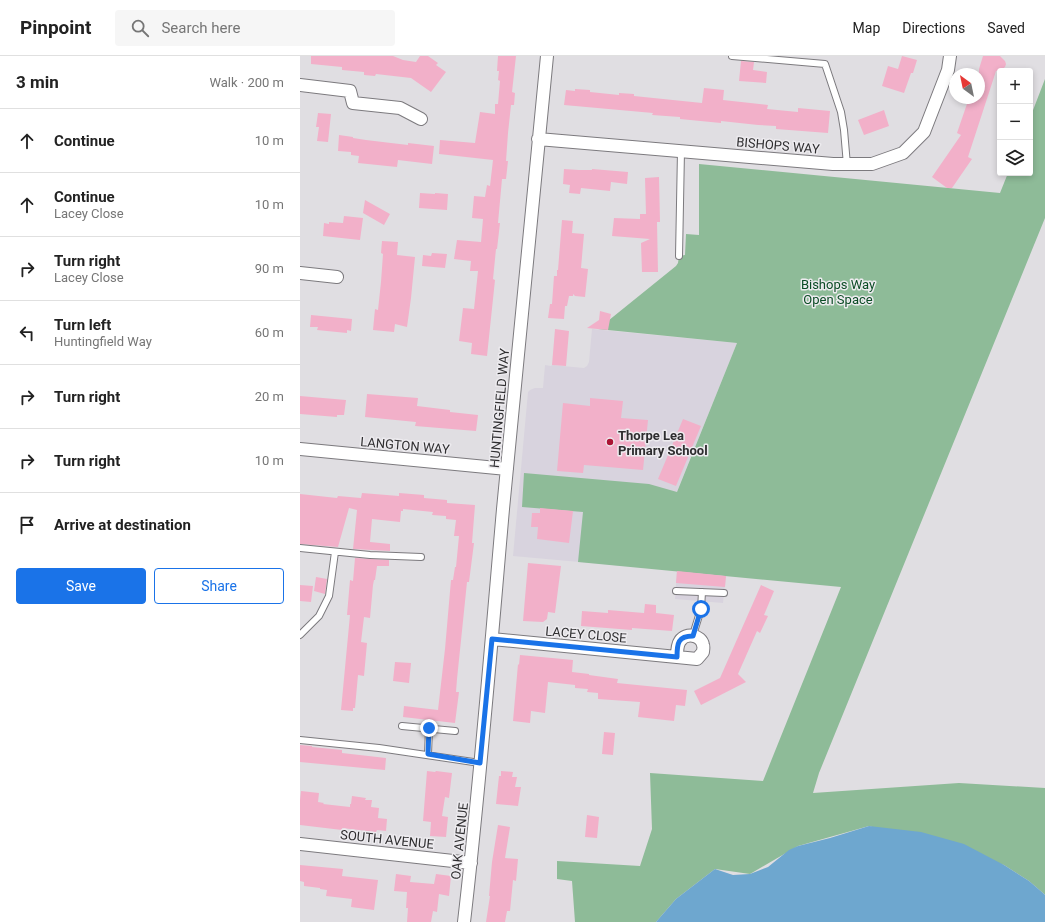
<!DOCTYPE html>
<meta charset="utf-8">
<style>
body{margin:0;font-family:Roboto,sans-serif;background:#f6f6f6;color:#222}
.controls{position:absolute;right:12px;top:12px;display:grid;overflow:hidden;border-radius:4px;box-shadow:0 2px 6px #0003}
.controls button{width:36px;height:36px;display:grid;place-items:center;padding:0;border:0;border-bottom:1px solid #e0e0e0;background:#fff;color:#222;font:20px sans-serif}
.compass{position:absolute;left:649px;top:12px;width:36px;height:36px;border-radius:50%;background:#fff;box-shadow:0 2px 6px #0003;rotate:327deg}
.stop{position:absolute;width:12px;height:12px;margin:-9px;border:3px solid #1a73e8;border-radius:50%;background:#fff}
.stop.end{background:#1a73e8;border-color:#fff;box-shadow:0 1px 4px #0008}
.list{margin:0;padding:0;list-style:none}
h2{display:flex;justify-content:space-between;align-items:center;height:52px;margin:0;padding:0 16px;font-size:17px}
h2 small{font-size:13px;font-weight:400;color:#767676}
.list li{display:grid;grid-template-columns:26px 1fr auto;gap:12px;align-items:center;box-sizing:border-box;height:64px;padding:0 16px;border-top:1px solid #e0e0e0}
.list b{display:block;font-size:15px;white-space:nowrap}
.list p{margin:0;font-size:13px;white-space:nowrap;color:#767676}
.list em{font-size:13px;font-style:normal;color:#767676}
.actions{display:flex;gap:8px;padding:12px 16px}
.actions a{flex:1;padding:9px 0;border:1px solid #1a73e8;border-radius:4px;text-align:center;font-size:14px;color:#1a73e8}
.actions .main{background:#1a73e8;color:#fff}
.icon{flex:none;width:22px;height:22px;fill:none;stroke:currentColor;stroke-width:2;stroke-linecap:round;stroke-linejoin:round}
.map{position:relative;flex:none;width:745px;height:866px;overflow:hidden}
header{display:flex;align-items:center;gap:24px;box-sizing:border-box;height:56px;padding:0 20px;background:#fff;border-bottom:1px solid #e0e0e0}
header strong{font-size:19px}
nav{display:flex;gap:22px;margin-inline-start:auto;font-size:14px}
.search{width:280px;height:36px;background:#f6f6f6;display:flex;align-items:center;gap:10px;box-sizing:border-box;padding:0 14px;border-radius:4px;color:#767676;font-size:15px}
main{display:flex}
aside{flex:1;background:#fff}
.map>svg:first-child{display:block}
.built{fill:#d8d3de}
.green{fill:#8ebb98}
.water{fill:#6ea7cf}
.building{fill:#f2b0c9}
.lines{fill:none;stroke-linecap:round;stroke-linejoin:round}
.lane-casing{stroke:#7c7a7e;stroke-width:8}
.street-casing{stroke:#7c7a7e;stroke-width:14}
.lane{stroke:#fff;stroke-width:6}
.street{stroke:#fff;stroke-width:12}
.route{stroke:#1a73e8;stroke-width:5}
.poi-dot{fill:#ab1434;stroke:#edebef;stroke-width:1.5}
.labels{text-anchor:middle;stroke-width:3;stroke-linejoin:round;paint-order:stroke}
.street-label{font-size:13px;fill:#2e2d2f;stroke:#edebef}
.park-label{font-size:13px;fill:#0b4c25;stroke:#edebef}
.poi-label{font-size:13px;font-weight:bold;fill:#2e2d2f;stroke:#edebef;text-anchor:start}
</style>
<header>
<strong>Pinpoint</strong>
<div class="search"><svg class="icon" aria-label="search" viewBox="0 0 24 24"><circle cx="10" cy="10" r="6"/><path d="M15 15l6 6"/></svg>Search here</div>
<nav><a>Map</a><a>Directions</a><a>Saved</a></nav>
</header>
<main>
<aside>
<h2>3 min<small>Walk · 200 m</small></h2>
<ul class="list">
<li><svg class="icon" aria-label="ahead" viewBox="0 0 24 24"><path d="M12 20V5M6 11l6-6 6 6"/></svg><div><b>Continue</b></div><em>10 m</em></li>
<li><svg class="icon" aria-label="ahead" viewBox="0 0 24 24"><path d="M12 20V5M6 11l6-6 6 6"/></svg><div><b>Continue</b><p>Lacey Close</p></div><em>10 m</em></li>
<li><svg class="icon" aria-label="right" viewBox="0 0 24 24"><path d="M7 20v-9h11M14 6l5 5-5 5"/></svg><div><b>Turn right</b><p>Lacey Close</p></div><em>90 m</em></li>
<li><svg class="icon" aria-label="left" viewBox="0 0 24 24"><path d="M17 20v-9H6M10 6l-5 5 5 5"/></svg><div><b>Turn left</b><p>Huntingfield Way</p></div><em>60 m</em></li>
<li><svg class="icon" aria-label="right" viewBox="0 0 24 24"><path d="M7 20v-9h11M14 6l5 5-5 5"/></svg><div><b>Turn right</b></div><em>20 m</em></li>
<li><svg class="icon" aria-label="right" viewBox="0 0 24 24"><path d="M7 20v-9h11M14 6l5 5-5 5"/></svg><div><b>Turn right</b></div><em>10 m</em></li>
<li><svg class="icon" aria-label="arrive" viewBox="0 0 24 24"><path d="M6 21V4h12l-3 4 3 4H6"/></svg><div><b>Arrive at destination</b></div></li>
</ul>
<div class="actions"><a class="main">Save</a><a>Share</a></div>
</aside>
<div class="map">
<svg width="745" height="866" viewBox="0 0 745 866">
<rect width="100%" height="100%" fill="#e0dee2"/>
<path class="built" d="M 292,273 L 437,287 L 346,512 L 213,500 L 228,336 L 230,334 L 235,332 L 243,332 L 245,309 L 251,310 L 252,309 L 284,312 L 287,310 L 289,306 Z
M 377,515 L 426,520 L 423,547 L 375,543 Z"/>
<path class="green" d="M 745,23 L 745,162 L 519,717 L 513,737 L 659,727 L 745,732 L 745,839 L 743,837 L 729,825 L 704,809 L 569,770 L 498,790 L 450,818 L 415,813 L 376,843 L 356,866 L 275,866 L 272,825 L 257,823 L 257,805 L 340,810 L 352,773 L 350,717 L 463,725 L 541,531 L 278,506 L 283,456 L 222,451 L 224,417 L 349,428 L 377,436 L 437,287 L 298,273 L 376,210 L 378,207 L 379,200 L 385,199 L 386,178 L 399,179 L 399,108 L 700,137 L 708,117 L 730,117 L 730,62 Z"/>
<path class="water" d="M 569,770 L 621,776 L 664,788 L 704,809 L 729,825 L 743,837 L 745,839 L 745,866 L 356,866 L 376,843 L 415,813 L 433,819 L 450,818 L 468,811 L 489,794 L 498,790 L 530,782 Z"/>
<path class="building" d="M 11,0 L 93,0 L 103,4 L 116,6 L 120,0 L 128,0 L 138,7 L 136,9 L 146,16 L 131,36 L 111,22 L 76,18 L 75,20 L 64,19 L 64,16 L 42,14 L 42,11 L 11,8 Z
M 198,0 L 216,0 L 212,36 L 215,37 L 214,49 L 211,49 L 208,77 L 206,105 L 208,105 L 206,123 L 202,123 L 198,167 L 200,167 L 197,193 L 196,193 L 193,223 L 195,224 L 187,300 L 171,298 L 172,287 L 159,285 L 163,252 L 174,253 L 178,215 L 170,215 L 171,205 L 154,203 L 157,184 L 181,186 L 183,163 L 172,162 L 174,140 L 185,141 L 187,129 L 190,130 L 193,104 L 139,98 L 140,84 L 175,87 L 180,56 L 195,58 L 195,48 L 198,48 L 200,25 L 198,24 L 199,15 L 197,15 Z
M 602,0 L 617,4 L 613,17 L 611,17 L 604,37 L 582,30 L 588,10 L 598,13 Z
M 683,0 L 700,0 L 705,5 L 706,8 L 705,11 L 701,14 L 696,15 L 668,101 L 672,103 L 652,132 L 647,132 L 632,121 L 661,79 L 657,77 L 669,42 L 679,42 L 679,13 Z
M 441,5 L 454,6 L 453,14 L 467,16 L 466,27 L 439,25 Z
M 404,32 L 424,34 L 423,44 L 468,49 L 467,53 L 498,56 L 498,52 L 530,55 L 528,77 L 476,73 L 476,70 L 458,69 L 421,65 L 421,67 L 380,63 L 380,61 L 352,59 L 353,57 L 264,49 L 266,34 L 275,35 L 275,33 L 290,34 L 290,36 L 319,39 L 319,37 L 334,38 L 334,40 L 402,47 Z
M 584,54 L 589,70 L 564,79 L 558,64 Z
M 18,57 L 31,58 L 28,86 L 17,85 L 19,71 L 16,71 Z
M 39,79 L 53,81 L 53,82 L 66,84 L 91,87 L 108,89 L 108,87 L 134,90 L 132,108 L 98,104 L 97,111 L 58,107 L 59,100 L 51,99 L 51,96 L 38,95 Z
M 264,113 L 279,114 L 292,114 L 292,113 L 328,116 L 327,128 L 311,126 L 310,135 L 281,132 L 280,138 L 269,137 L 270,129 L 263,128 Z
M 359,121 L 360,166 L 357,166 L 358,216 L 342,216 L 341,187 L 350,183 L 312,180 L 314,162 L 340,163 L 340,158 L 346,158 L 345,122 Z
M 120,137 L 135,138 L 135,137 L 148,138 L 147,154 L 119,152 Z
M 65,144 L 90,158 L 84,169 L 63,157 Z
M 44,160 L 63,162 L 60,184 L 23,180 L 24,167 L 29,168 L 29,166 L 43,167 Z
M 262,164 L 273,165 L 272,177 L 284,178 L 281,212 L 288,213 L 285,241 L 275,240 L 273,238 L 273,240 L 269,240 L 267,250 L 265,250 L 264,263 L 248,262 L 250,248 L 252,248 L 254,220 L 257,220 L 257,214 L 258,214 Z
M 82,185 L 98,186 L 97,199 L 115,201 L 111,242 L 107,271 L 95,268 L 94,276 L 73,274 L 75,253 L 78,254 L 81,226 L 83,198 L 81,197 Z
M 132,197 L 147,198 L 145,212 L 122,210 L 123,199 L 131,200 Z
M 300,255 L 311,258 L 308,274 L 287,272 L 299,264 Z
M 11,259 L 52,263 L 51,275 L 47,274 L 47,277 L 17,274 L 18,271 L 10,271 Z
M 255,273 L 269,275 L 266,310 L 252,309 Z
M 67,338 L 118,342 L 117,350 L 150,354 L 150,356 L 178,359 L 176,375 L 115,370 L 116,366 L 65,361 Z
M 0,340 L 46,344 L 44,359 L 37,359 L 37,361 L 0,358 Z
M 290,342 L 323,345 L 321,362 L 348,364 L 343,414 L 284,409 L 283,417 L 257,415 L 263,347 L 290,350 Z
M 383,363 L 401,370 L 376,430 L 358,423 Z
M 62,437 L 99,440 L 99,437 L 124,439 L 124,442 L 147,444 L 147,447 L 175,449 L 172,487 L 174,487 L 169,526 L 167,526 L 163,565 L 157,623 L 156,636 L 159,636 L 155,667 L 103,661 L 104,650 L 138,654 L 145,593 L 151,524 L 153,524 L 155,511 L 156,511 L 159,480 L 154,480 L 156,464 L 146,463 L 146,460 L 132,459 L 133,456 L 103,453 L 103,455 L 101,455 L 100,466 L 72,463 L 70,486 L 90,488 L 90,495 L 53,493 L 57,454 L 49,452 L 38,491 L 0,488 L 0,438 L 37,442 L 38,440 L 61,442 Z
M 240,452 L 273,455 L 269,487 L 237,483 L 238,471 L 231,471 L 232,457 L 240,457 Z
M 55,502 L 89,504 L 89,510 L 77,510 L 75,524 L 74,524 L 73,529 L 70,562 L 64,561 L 61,586 L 67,587 L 64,620 L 58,619 L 55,652 L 53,652 L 53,655 L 41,654 L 50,559 L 47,559 L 50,524 L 53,525 Z
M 228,507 L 261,510 L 255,557 L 248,556 L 247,563 L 243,566 L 223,565 Z
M 377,515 L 426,520 L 425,531 L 376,527 Z
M 16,521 L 27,523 L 25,538 L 14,535 Z
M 0,529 L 13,530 L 11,546 L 0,545 Z
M 461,529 L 474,535 L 464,559 L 468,560 L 460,577 L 457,575 L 438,618 L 446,626 L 401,649 L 394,635 L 420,622 Z
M 345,548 L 356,549 L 356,557 L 374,559 L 372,575 L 332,572 L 332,574 L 281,570 L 282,555 L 308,557 L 308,554 L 344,557 Z
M 220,599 L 273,604 L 272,616 L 289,618 L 289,619 L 318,623 L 317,627 L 387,634 L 385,650 L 376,649 L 374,665 L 338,661 L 340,646 L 298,643 L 298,637 L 287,636 L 288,633 L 275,632 L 275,629 L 248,626 L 245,657 L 231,655 L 230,667 L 213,665 L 218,608 L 219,609 Z
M 95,606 L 111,607 L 109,627 L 93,625 Z
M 304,676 L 315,677 L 313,699 L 302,698 Z
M 0,689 L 12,690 L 12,691 L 42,694 L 42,697 L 86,702 L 85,714 L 0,706 Z
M 127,715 L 135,716 L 136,715 L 152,717 L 149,742 L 145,741 L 142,760 L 148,761 L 146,781 L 130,780 L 131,766 L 123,765 Z
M 201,715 L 213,716 L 212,721 L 217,721 L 215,731 L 221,731 L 218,750 L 196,748 L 199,720 L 201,720 Z
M 1,735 L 19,737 L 18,746 L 24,747 L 23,748 L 50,751 L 50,748 L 51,748 L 52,740 L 66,742 L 65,744 L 72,744 L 71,751 L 79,752 L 78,762 L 87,763 L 86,775 L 77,774 L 76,776 L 42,772 L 42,774 L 0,769 L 0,744 Z
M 287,759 L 299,761 L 297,782 L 285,781 Z
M 198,769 L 210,771 L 205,802 L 218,803 L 216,825 L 213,824 L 210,855 L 207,855 L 205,866 L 186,866 L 190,840 L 189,840 L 192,806 Z
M 0,809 L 43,813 L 42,820 L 78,824 L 74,854 L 51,851 L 52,843 L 26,840 L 27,834 L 20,833 L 20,832 L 4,830 L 4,826 L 0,825 Z
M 96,818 L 111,820 L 110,826 L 134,828 L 136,818 L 151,820 L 149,840 L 139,838 L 137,856 L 133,855 L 131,866 L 107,866 L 108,852 L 106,852 L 107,836 L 94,835 Z"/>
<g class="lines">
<g class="lane-casing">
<path id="lane" d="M 432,0 L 525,8 L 541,56 L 544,74 L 547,109
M 379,200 L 381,95
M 0,492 L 70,499 L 121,501
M 376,535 L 424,537
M 0,579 L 19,560 L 29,540 L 35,496
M 393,579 L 401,553 L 402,536
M 102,670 L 155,675
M 0,684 L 79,692 L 180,707
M 128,698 L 129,673"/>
</g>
<g class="street-casing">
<path id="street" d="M 0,29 L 50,35 L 53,47 L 100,52 L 121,63
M 238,83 L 533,108 L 572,108 L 603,97 L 624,76 L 648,14 L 650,0
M 0,217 L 37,221
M 0,393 L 207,413
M 192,583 L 377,601 L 397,603 L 403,596 C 403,594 404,591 403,589 C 401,579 386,576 380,585 C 377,589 377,596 377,601
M 0,788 L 171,807
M 164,866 C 180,729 191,590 203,453 C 217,302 232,151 247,0"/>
</g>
<use href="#lane" class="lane"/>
<use href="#street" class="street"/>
</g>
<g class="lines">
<path class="route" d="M 129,672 L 128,698 L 180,707 L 192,583 L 377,601 C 377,587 378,580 393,580 L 401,553"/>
</g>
<circle class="poi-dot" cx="310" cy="386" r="4"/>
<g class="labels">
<g class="street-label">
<text transform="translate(478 89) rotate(5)" y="5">BISHOPS WAY</text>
<text transform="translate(199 352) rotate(-85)" y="5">HUNTINGFIELD WAY</text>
<text transform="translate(105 389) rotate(5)" y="5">LANGTON WAY</text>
<text transform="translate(286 578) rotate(5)" y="5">LACEY CLOSE</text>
<text transform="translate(87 783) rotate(6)" y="5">SOUTH AVENUE</text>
<text transform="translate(159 785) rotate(-84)" y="5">OAK AVENUE</text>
</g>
<g class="park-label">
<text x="538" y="233">Bishops Way<tspan x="538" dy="15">Open Space</tspan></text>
</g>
<g class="poi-label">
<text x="318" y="384">Thorpe Lea<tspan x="318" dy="15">Primary School</tspan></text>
</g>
</g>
</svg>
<div class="controls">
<button>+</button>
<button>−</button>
<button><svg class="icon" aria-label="layers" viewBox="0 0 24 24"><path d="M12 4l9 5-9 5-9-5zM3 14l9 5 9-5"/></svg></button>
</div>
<svg class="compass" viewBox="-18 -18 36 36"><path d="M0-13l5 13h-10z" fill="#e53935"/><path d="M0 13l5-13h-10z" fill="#767676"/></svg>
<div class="stop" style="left:401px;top:553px"></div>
<div class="stop end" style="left:129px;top:672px"></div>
</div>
</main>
